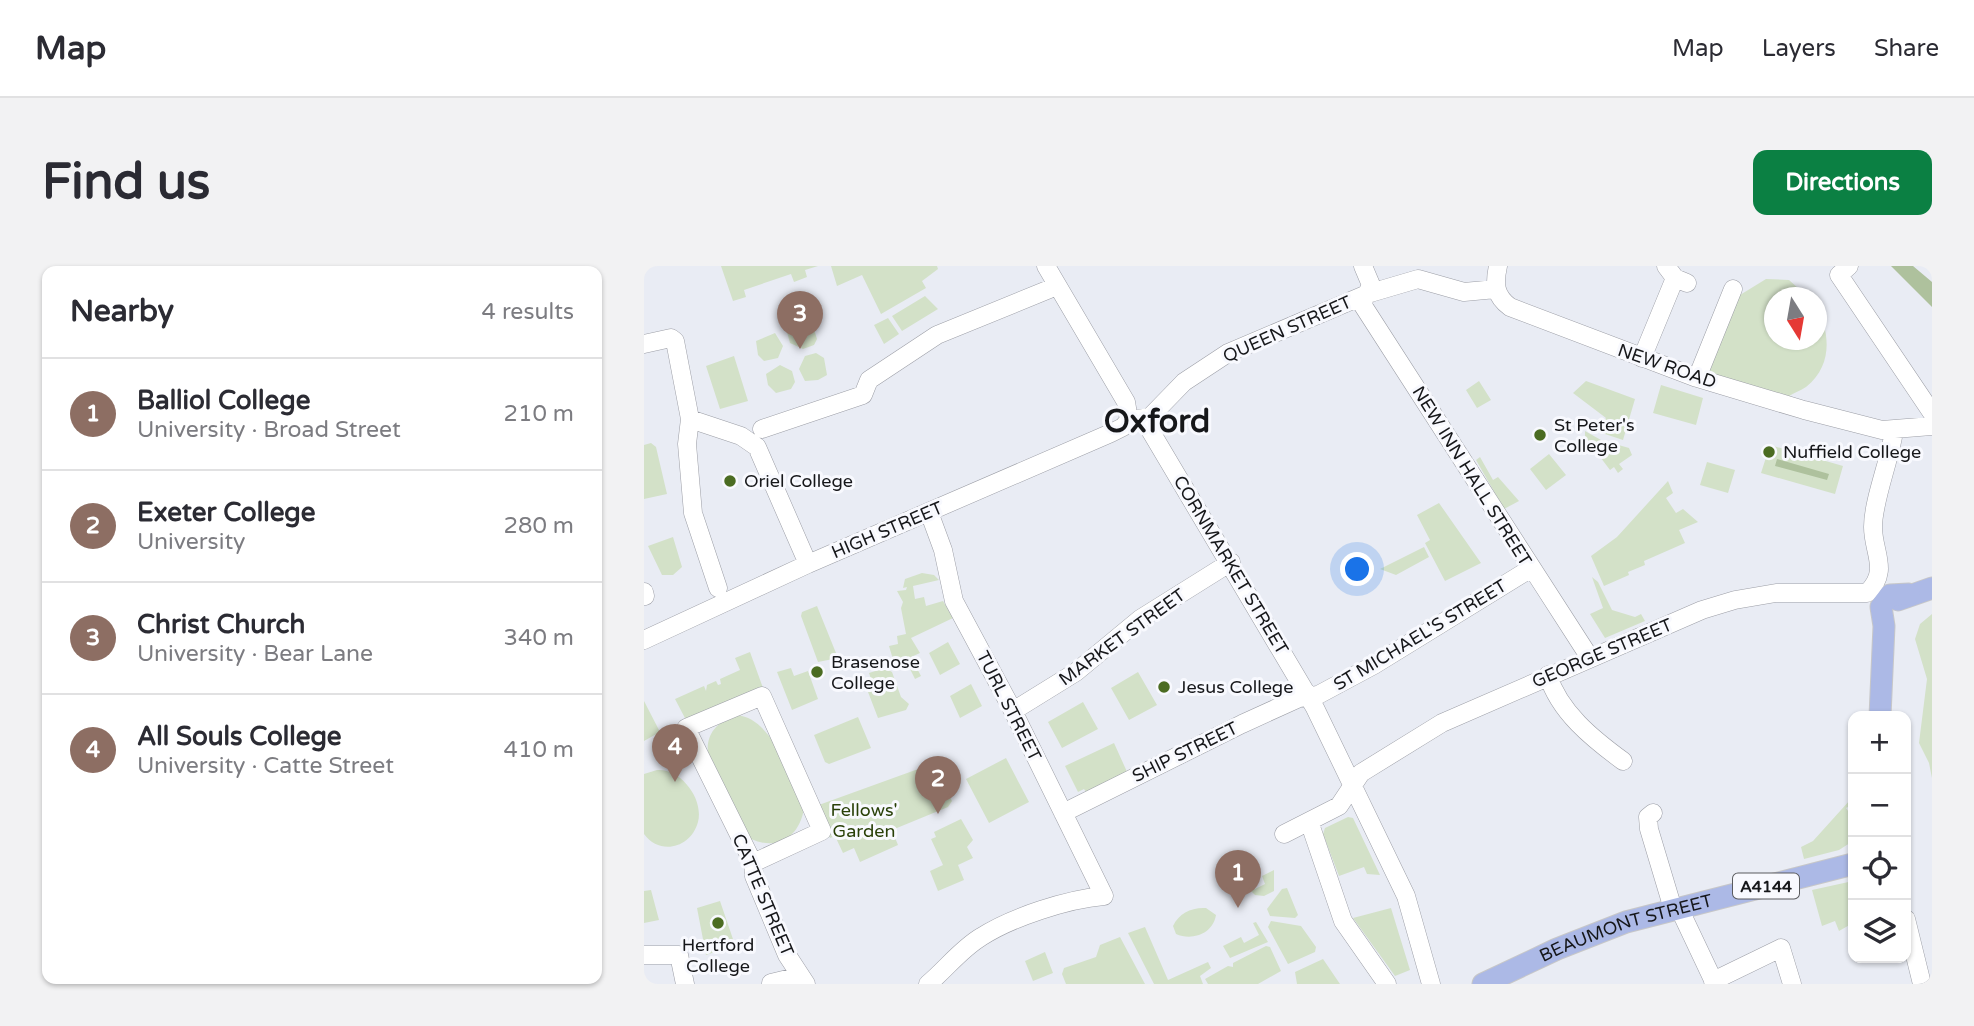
<!DOCTYPE html>
<meta charset="utf-8">
<style>
body{margin:0;font-family:"Varela Round",sans-serif;background:#f2f2f3;color:#2b2b33}
.controls{position:absolute;right:21px;bottom:21px;display:grid;overflow:hidden;border-radius:14px;box-shadow:0 2px 5px #0004}
.controls button{width:63px;height:63px;display:grid;place-items:center;padding:0;border:0;border-bottom:2px solid #e1e1e2;background:#fff;color:#2b2b33;font:35px sans-serif}
.compass{position:absolute;left:1120px;top:21px;width:63px;height:63px;border-radius:50%;background:#fff;box-shadow:0 2px 5px #0004;rotate:169deg}
.you{position:absolute;left:714px;top:304px;width:24px;height:24px;margin:-18px;border:5px solid #fff;border-radius:50%;background:#1a73e8;box-shadow:0 0 0 10px #1a73e833}
.badge{display:grid;place-items:center;width:46px;height:46px;border-radius:50%;background:#0b8043;color:#fff;font-size:23px;font-weight:700}
.pin{position:absolute;translate:-50% -58px;filter:drop-shadow(0 2px 4px #0008)}
.pin::after{content:'';position:absolute;top:37px;width:24px;height:21px;background:inherit;clip-path:polygon(0 0,100% 0,50% 100%)}
.list{margin:0;padding:0;list-style:none}
h2{display:flex;justify-content:space-between;align-items:center;height:91px;margin:0;padding:0 28px;font-size:30px}
h2 small{font-size:23px;font-weight:400;color:#7c7c81}
.list li{display:grid;grid-template-columns:46px 1fr auto;gap:21px;align-items:center;box-sizing:border-box;height:112px;padding:0 28px;border-top:2px solid #e1e1e2}
.list b{display:block;font-size:26px;white-space:nowrap}
.list p{margin:0;font-size:23px;white-space:nowrap;color:#7c7c81}
.list em{font-size:23px;font-style:normal;color:#7c7c81}
.icon{flex:none;width:38px;height:38px;fill:none;stroke:currentColor;stroke-width:2;stroke-linecap:round;stroke-linejoin:round}
.map{position:relative;flex:none;width:1288px;height:718px;overflow:hidden;border-radius:14px}
header{display:flex;align-items:center;gap:42px;box-sizing:border-box;height:98px;padding:0 35px;background:#fff;border-bottom:2px solid #e1e1e2}
header strong{font-size:33px}
nav{display:flex;gap:38px;margin-inline-start:auto;font-size:24px}
.intro{display:flex;align-items:center;justify-content:space-between;box-sizing:border-box;height:168px;padding:0 42px}
h1{margin:0;font-size:49px}
.button{padding:18px 32px;border-radius:14px;background:#0b8043;color:#fff;font-size:24px;font-weight:700}
main{display:flex;gap:42px;padding:0 42px}
aside{flex:1;background:#fff;border-radius:14px;box-shadow:0 2px 5px #0004}
.map>svg:first-child{display:block}
.green{fill:#d3e1c8}
.water{fill:#aec19d}
.lines{fill:none;stroke-linecap:round;stroke-linejoin:round}
.minor-casing{stroke:#9c9ea6;stroke-width:19}
.major-casing{stroke:#c7c7c8;stroke-width:23}
.minor{stroke:#fff;stroke-width:18}
.major{stroke:#acb9e6;stroke-width:21}
.poi-dot{fill:#4b6c22;stroke:#f8f9fe;stroke-width:2.5}
.labels{text-anchor:middle;stroke-width:6;stroke-linejoin:round;paint-order:stroke}
.shield{fill:#f8f9fe;stroke:#5a5b5e;stroke-width:2}
.shield-label{font-size:16px;font-weight:bold;fill:#16171a}
.street-label{font-size:18px;fill:#16171a;stroke:#f8f9fe}
.poi-label{font-size:18px;fill:#16171a;stroke:#f8f9fe;text-anchor:start}
.park-label{font-size:18px;fill:#294008;stroke:#f8f9fe}
.town-label{font-size:32px;font-weight:bold;fill:#16171a;stroke:#f8f9fe}
</style>
<header>
<strong>Map</strong>
<nav><a>Map</a><a>Layers</a><a>Share</a></nav>
</header>
<div class="intro"><h1>Find us</h1><a class="button">Directions</a></div>
<main>
<aside>
<h2>Nearby<small>4 results</small></h2>
<ul class="list">
<li><span class="badge" style="background:#8d6e63">1</span><div><b>Balliol College</b><p>University · Broad Street</p></div><em>210 m</em></li>
<li><span class="badge" style="background:#8d6e63">2</span><div><b>Exeter College</b><p>University</p></div><em>280 m</em></li>
<li><span class="badge" style="background:#8d6e63">3</span><div><b>Christ Church</b><p>University · Bear Lane</p></div><em>340 m</em></li>
<li><span class="badge" style="background:#8d6e63">4</span><div><b>All Souls College</b><p>University · Catte Street</p></div><em>410 m</em></li>
</ul>
</aside>
<div class="map">
<svg width="1288" height="718" viewBox="0 0 1288 718">
<rect width="100%" height="100%" fill="#e9ecf4"/>
<path class="green" d="M 77,0 L 174,0 L 161,4 L 163,11 L 150,16 L 147,8 L 100,24 L 102,31 L 89,35 Z
M 187,0 L 293,0 L 294,3 L 278,15 L 282,22 L 237,48 L 218,9 L 193,20 Z
M 1122,13 L 1145,14 L 1164,31 L 1130,32 L 1130,74 L 1172,74 L 1173,40 C 1186,68 1189,99 1162,121 C 1156,125 1149,127 1144,131 L 1061,106 L 1096,29 Z
M 281,30 L 294,43 L 258,65 L 248,50 Z
M 244,52 L 255,68 L 240,78 L 230,59 Z
M 164,56 L 169,60 L 173,73 L 170,79 L 159,83 L 146,77 L 143,66 L 149,59 Z
M 131,67 L 139,80 L 134,92 L 120,95 L 114,89 L 112,75 Z
M 172,87 L 180,92 L 183,109 L 174,114 L 161,115 L 155,103 L 161,90 Z
M 90,90 L 104,135 L 76,143 L 62,100 Z
M 136,99 L 148,105 L 151,116 L 147,123 L 132,127 L 124,119 L 122,108 Z
M 835,115 L 847,134 L 833,142 L 822,124 Z
M 942,115 L 991,133 L 979,174 L 952,165 L 962,152 L 929,127 Z
M 1017,119 L 1059,132 L 1052,159 L 1009,147 Z
M 941,165 L 957,174 L 985,182 L 988,189 L 975,198 L 979,203 L 974,207 L 970,201 L 966,204 L 941,171 Z
M 7,177 L 12,181 L 23,228 L 0,233 L 0,179 Z
M 1126,179 L 1199,200 L 1191,228 L 1117,207 Z
M 905,188 L 922,209 L 902,224 L 886,203 Z
M 836,191 L 849,214 L 854,211 L 875,235 L 860,243 L 832,194 Z
M 1063,196 L 1091,204 L 1084,227 L 1056,219 Z
M 1024,215 L 1029,227 L 1022,232 L 1032,247 L 1039,243 L 1054,256 L 1035,264 L 1041,277 L 1000,295 L 1001,299 L 984,306 L 985,309 L 960,320 L 947,290 L 973,271 Z
M 795,237 L 837,297 L 801,315 L 781,277 L 786,274 L 773,249 Z
M 29,271 L 38,301 L 29,309 L 18,309 L 4,280 Z
M 780,281 L 785,291 L 752,309 L 736,303 Z
M 278,307 L 290,309 L 295,314 L 269,320 L 271,333 L 280,331 L 282,340 L 299,335 L 309,352 L 267,372 L 276,387 L 267,391 L 277,410 L 271,413 L 263,397 L 251,400 L 245,380 L 254,378 L 253,370 L 262,368 L 257,342 L 259,336 L 253,325 L 262,324 L 263,321 L 259,322 L 261,313 Z
M 948,311 L 954,316 L 968,344 L 991,351 L 997,348 L 1001,355 L 961,372 L 946,348 L 959,342 Z
M 173,340 L 194,392 L 174,396 L 157,350 L 158,346 Z
M 1288,348 L 1288,512 L 1285,497 L 1275,477 L 1283,413 L 1271,373 L 1276,358 Z
M 304,376 L 316,398 L 296,409 L 285,387 Z
M 106,386 L 119,422 L 42,454 L 31,433 L 60,420 L 62,425 L 63,419 L 72,415 L 74,419 L 77,418 L 76,413 L 96,404 L 91,392 Z
M 147,402 L 150,410 L 164,405 L 174,433 L 148,444 L 133,406 Z
M 241,402 L 248,406 L 257,431 L 265,438 L 262,444 L 234,452 L 224,426 L 226,422 L 219,416 L 227,413 L 225,407 Z
M 494,406 L 513,439 L 485,454 L 467,422 Z
M 327,418 L 338,440 L 316,452 L 306,430 Z
M 0,435 L 16,466 L 0,475 Z
M 439,436 L 454,463 L 418,482 L 404,456 Z
M 93,449 C 130,453 146,512 160,543 C 155,571 134,585 107,573 C 87,537 29,470 93,449 Z
M 214,451 L 227,482 L 185,498 L 181,496 L 170,469 Z
M 470,477 L 484,508 L 445,530 L 440,523 L 434,526 L 421,500 Z
M 362,492 L 385,536 L 345,557 L 322,513 Z
M 288,498 L 308,535 L 304,541 L 248,564 L 254,579 L 216,596 L 210,582 L 199,587 L 191,570 L 186,572 L 172,540 Z
M 13,504 C 36,502 60,532 54,556 C 47,582 16,590 0,568 L 0,508 Z
M 1206,534 L 1208,539 L 1202,542 L 1209,552 L 1209,575 L 1195,584 L 1160,593 L 1157,581 L 1169,575 Z
M 704,551 L 709,552 L 736,609 L 723,608 L 720,601 L 695,610 L 679,568 L 681,562 Z
M 317,553 L 329,574 L 323,581 L 329,592 L 314,599 L 320,614 L 294,625 L 286,605 L 299,599 L 287,573 L 292,571 L 290,566 Z
M 630,604 L 630,625 L 620,630 L 611,629 L 607,625 L 621,618 L 618,610 Z
M 1209,615 L 1209,657 L 1195,665 L 1191,655 L 1178,660 L 1168,624 Z
M 643,622 L 654,649 L 651,652 L 626,650 L 623,643 L 638,623 Z
M 7,624 L 15,654 L 0,657 L 0,625 Z
M 76,635 L 91,679 L 62,689 L 53,642 Z
M 562,642 L 572,649 C 569,668 548,675 532,668 L 529,660 C 535,647 548,641 562,642 Z
M 747,642 L 766,704 L 751,710 L 709,652 Z
M 627,655 L 657,660 L 672,681 L 671,686 L 644,698 L 624,661 Z
M 612,656 L 624,676 L 586,692 L 579,680 L 597,671 L 600,677 L 615,669 L 609,657 Z
M 501,661 L 524,714 L 564,696 L 567,702 L 556,710 L 559,718 L 510,718 L 484,667 Z
M 476,671 L 501,718 L 422,718 L 418,708 L 420,702 L 452,691 L 456,679 Z
M 622,680 L 626,681 L 637,705 L 614,718 L 564,718 L 561,713 L 584,700 L 589,701 L 589,697 Z
M 401,686 L 409,707 L 389,715 L 381,695 Z
M 679,693 L 696,718 L 653,718 L 651,706 Z"/>
<path class="water" d="M 1247,0 L 1269,0 L 1288,16 L 1288,41 Z
M 1133,193 L 1185,208 L 1183,214 L 1131,200 Z"/>
<g class="lines">
<g class="minor-casing">
<path id="minor" d="M 402,0 L 482,136 L 485,154
M 719,0 L 727,19 L 718,38 L 946,392
M 854,0 C 850,18 851,30 866,41 L 1053,112 L 1160,144 L 1238,164 L 1288,160
M 1022,0 L 1031,12 L 1043,17
M 1205,0 L 1195,9 L 1288,147
M 0,78 L 27,72 L 31,75 L 46,153 L 43,178 L 49,247 L 74,322
M 998,92 L 1031,12
M 1053,112 L 1089,23
M 46,153 L 97,170 L 113,181 L 164,298
M 488,154 L 506,151 L 540,116 L 584,87 L 723,28 L 774,13 L 820,26 L 852,23
M 500,154 L 671,442 L 762,630 L 787,718
M 118,163 L 219,129 L 225,114 L 293,69 L 413,20
M 0,326 L 1,330
M 0,374 L 164,298 L 467,167 L 479,161 L 485,154
M 904,409 C 915,446 949,473 979,495
M 369,445 L 432,406 L 496,353 L 587,296
M 419,547 L 598,458 L 655,432 L 674,429 L 730,399 L 886,303
M 1009,547 L 1004,551 L 1005,563 L 1029,643
M 666,558 L 699,655 L 743,718
M 640,568 L 695,540 L 717,507 L 798,457 L 1058,344 L 1091,334 L 1132,327 L 1223,327 C 1246,305 1229,287 1229,261 C 1229,234 1246,194 1250,165
M 109,597 L 178,565 L 118,430 L 42,462 L 109,597 L 110,610 L 143,689 L 162,718
M 1035,642 L 1071,718
M 1262,653 L 1278,718
M 0,689 L 35,689 L 41,718
M 1069,715 L 1137,682 L 1148,718
M 127,717 L 156,710
M 284,718 C 302,703 317,683 337,671 C 368,651 424,633 460,630 L 369,445 L 310,335 L 299,284 L 285,246"/>
</g>
<g class="major-casing">
<g id="major">
<path d="M 1254,334 L 1288,322"/>
<path d="M 1236,450 L 1240,360 L 1237,341 L 1246,329 L 1265,328"/>
<path id="s1" d="M 839,718 L 913,683 L 982,656 L 1209,598"/>
</g>
</g>
<use href="#minor" class="minor"/>
<use href="#major" class="major"/>
</g>
<g class="poi-dot">
<circle cx="896" cy="169" r="7"/>
<circle cx="1125" cy="186" r="7"/>
<circle cx="86" cy="215" r="7"/>
<circle cx="173" cy="406" r="7"/>
<circle cx="520" cy="421" r="7"/>
<circle cx="74" cy="657" r="7"/>
</g>
<g class="labels">
<rect class="shield" x="1089" y="607.5" width="66" height="25" rx="5"/>
<g class="shield-label">
<text x="1122" y="626">A4144</text>
</g>
<g class="street-label">
<text transform="translate(643 63) rotate(-24)" y="6">QUEEN STREET</text>
<text transform="translate(1023 100) rotate(19)" y="6">NEW ROAD</text>
<text transform="translate(828 210) rotate(58)" y="6">NEW INN HALL STREET</text>
<text transform="translate(243 264) rotate(-23)" y="6">HIGH STREET</text>
<text transform="translate(587 299) rotate(59)" y="6">CORNMARKET STREET</text>
<text transform="translate(776 369) rotate(-31)" y="6">ST MICHAEL'S STREET</text>
<text transform="translate(478 371) rotate(-36)" y="6">MARKET STREET</text>
<text transform="translate(958 387) rotate(-23)" y="6">GEORGE STREET</text>
<text transform="translate(365 440) rotate(63)" y="6">TURL STREET</text>
<text transform="translate(541 486) rotate(-26)" y="6">SHIP STREET</text>
<text transform="translate(119 629) rotate(67)" y="6">CATTE STREET</text>
<text dy="6" stroke="none"><textPath href="#s1" startOffset="154">BEAUMONT STREET</textPath></text>
</g>
<g class="poi-label">
<text x="910" y="165">St Peter's<tspan x="910" dy="21">College</tspan></text>
<text x="1139" y="192">Nuffield College</text>
<text x="100" y="221">Oriel College</text>
<text x="187" y="402">Brasenose<tspan x="187" dy="21">College</tspan></text>
<text x="534" y="427">Jesus College</text>
<text x="74" y="685" text-anchor="middle">Hertford<tspan x="74" dy="21">College</tspan></text>
</g>
<g class="park-label">
<text x="220" y="550">Fellows'<tspan x="220" dy="21">Garden</tspan></text>
</g>
<g class="town-label">
<text x="513" y="166">Oxford</text>
</g>
</g>
</svg>
<div class="controls">
<button>+</button>
<button>−</button>
<button><svg class="icon" aria-label="locate" viewBox="0 0 24 24"><circle cx="12" cy="12" r="6"/><path d="M12 2v4M12 18v4M2 12h4M18 12h4"/></svg></button>
<button><svg class="icon" aria-label="layers" viewBox="0 0 24 24"><path d="M12 4l9 5-9 5-9-5zM3 14l9 5 9-5"/></svg></button>
</div>
<svg class="compass" viewBox="-18 -18 36 36"><path d="M0-13l5 13h-10z" fill="#e53935"/><path d="M0 13l5-13h-10z" fill="#7c7c81"/></svg>
<div class="you"></div>
<div class="pin badge" style="left:594px;top:642px;background:#8d6e63">1</div>
<div class="pin badge" style="left:294px;top:548px;background:#8d6e63">2</div>
<div class="pin badge" style="left:156px;top:83px;background:#8d6e63">3</div>
<div class="pin badge" style="left:31px;top:516px;background:#8d6e63">4</div>
</div>
</main>
